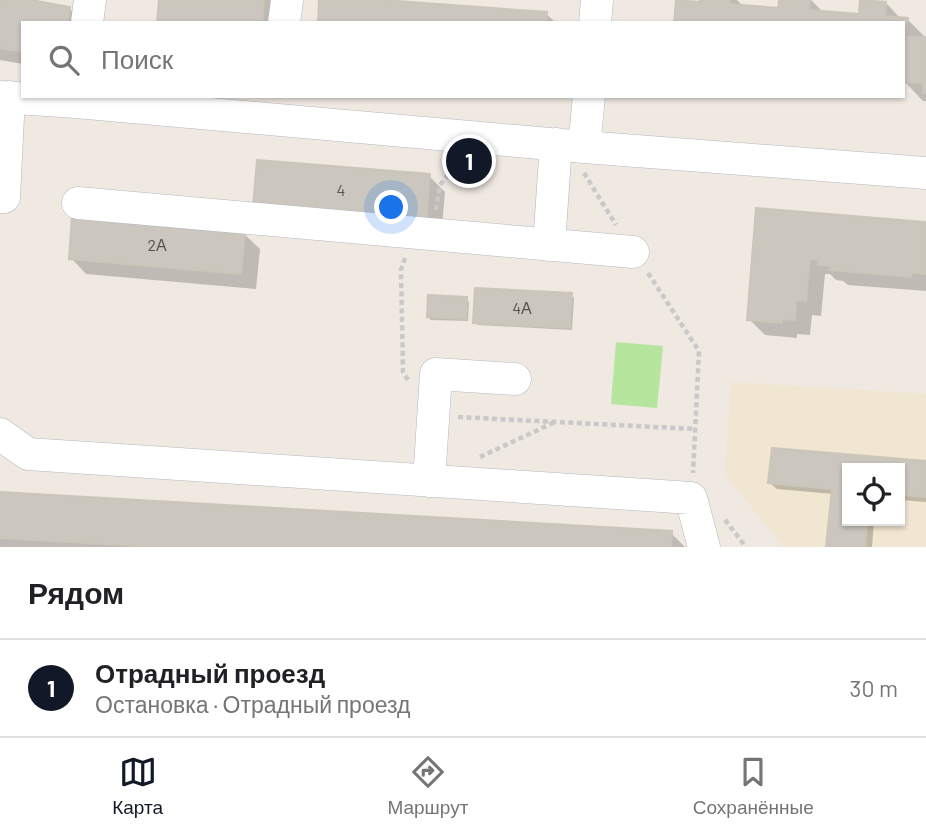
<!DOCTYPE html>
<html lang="ru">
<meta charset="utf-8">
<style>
body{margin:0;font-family:Barlow,sans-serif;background:#f2f2f2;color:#202124}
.controls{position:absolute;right:21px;bottom:21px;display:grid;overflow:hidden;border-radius:0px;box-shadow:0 2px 5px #0004}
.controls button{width:63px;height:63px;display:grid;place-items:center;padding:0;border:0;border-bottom:2px solid #e0e0e0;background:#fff;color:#202124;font:35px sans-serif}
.you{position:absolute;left:392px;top:208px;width:24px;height:24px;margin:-18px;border:5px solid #fff;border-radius:50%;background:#1a73e8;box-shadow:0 0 0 10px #1a73e833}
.badge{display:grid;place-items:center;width:46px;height:46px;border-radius:50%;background:#111827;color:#fff;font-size:23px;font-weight:700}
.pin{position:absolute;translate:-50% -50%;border:4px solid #fff;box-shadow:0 2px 7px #0006}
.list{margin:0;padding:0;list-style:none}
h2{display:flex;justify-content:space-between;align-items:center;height:91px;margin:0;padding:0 28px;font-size:30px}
h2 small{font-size:23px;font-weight:400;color:#757577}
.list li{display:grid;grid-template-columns:46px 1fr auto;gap:21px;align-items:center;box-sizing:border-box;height:98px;padding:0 28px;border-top:2px solid #e0e0e0}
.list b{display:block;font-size:26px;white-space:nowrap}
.list p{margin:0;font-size:23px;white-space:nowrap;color:#757577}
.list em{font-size:23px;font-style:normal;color:#757577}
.icon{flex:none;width:38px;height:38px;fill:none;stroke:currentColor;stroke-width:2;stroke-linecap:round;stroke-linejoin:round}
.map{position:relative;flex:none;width:926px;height:547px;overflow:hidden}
.search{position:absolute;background:#fff;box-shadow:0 2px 5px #0004;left:21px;right:21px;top:21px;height:77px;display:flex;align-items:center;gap:18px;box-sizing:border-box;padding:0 24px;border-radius:0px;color:#757577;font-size:26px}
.sheet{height:189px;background:#fff}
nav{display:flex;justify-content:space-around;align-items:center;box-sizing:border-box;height:98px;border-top:2px solid #e0e0e0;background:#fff;font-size:19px;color:#757577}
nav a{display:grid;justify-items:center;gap:4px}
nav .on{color:#111827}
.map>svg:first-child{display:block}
.education{fill:#f0e6d1;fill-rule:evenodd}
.green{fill:#b6e59e}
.shadow{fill:#0003}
.building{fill:#cbc7bf;stroke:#cbc5ba;stroke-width:2}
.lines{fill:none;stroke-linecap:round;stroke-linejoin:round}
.minor-casing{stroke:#b4b7c1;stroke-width:33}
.path{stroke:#c9c9c9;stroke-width:4.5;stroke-dasharray:5 3.5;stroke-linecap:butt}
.minor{stroke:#fff;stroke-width:32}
.labels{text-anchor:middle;stroke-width:7;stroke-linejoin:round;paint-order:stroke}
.number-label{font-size:16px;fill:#555452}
</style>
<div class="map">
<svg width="926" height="547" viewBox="0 0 926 547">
<rect width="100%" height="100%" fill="#efe9e1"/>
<path class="education" d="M 731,382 L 926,394 L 926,547 L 784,547 L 725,475 ZM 847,468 L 900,468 L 900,521 L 847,521 Z"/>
<path class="green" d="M 616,342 L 663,346 L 657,408 L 611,404 Z"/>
<path class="shadow" d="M 0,0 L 21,0 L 69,8 L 83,23 L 23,23 L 23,64 L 0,60 Z
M 161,0 L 283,0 L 282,23 L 159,23 Z
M 321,0 L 359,0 L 546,14 L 556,23 L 319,23 Z
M 702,0 L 737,0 L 744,7 L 780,10 L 780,0 L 811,0 L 824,13 L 861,16 L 886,3 L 901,19 L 907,19 L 926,38 L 926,101 L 923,101 L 904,81 L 903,23 L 702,4 Z
M 258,162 L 429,176 L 445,192 L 441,236 Z
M 758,210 L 926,224 L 926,291 L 848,285 L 843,281 L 836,280 L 830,274 L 825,274 L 821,316 L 812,315 L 810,335 L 797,334 L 797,338 L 765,335 L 749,319 Z
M 244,234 L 260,249 L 256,289 L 86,274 L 71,258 Z
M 571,295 L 574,298 L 572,330 L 478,325 L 475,322 Z
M 466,299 L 469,302 L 468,321 L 431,320 L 428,317 Z
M 773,449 L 926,463 L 926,502 L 900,500 L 900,468 L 847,468 L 847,521 L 874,521 L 872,547 L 828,547 L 833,494 L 777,489 L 770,483 Z
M 0,494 L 671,533 L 685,547 L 0,547 Z"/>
<path class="building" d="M 0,0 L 31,0 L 70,7 L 67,23 L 23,23 L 23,52 L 0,48 Z
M 159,0 L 264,0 L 262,23 L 157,23 Z
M 319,0 L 383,0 L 547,12 L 546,23 L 318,23 Z
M 676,0 L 700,2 L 700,0 L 729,0 L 729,4 L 778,8 L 779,0 L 810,0 L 809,10 L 859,14 L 860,0 L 886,2 L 885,16 L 908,18 L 906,36 L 926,37 L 926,93 L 923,93 L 923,83 L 903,82 L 903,23 L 674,23 Z
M 257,160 L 430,174 L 426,221 L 253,206 Z
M 756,208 L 926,222 L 926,274 L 911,272 L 911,277 L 830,270 L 831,266 L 818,265 L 819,260 L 810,259 L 806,301 L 796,300 L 795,320 L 782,319 L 782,323 L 747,320 Z
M 72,217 L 245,232 L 241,274 L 69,259 Z
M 475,288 L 572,293 L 570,328 L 473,323 Z
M 428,295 L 467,297 L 466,319 L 427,317 Z
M 772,448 L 926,461 L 926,497 L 900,495 L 900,468 L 847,468 L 847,521 L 867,521 L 865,547 L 826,547 L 832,489 L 768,483 Z
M 0,492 L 672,531 L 671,547 L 156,547 L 0,538 Z"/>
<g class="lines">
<g class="minor-casing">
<path id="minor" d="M 87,23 L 90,0
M 284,23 L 287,0
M 595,23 L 597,0
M 0,97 L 76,102 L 584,147 L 926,173
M 584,147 L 589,96
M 0,197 L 4,197 L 9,97
M 78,203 L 633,252
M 549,245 L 556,144
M 0,434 L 28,454 L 691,498 L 704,547
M 429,481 L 436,374 L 515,379"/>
</g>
<path class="path" d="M 584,173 L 616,225
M 436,210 L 440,185 L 458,162
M 405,258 L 401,270 L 403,372 L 408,380
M 648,273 L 699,351 L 693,473
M 458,417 L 695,429
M 480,457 L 555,422
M 725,520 L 746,547"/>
<use href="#minor" class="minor"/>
</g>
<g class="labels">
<g class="number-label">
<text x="341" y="196">4</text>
<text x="157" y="251">2А</text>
<text x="522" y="314">4А</text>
</g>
</g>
</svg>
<div class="controls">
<button><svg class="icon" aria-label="locate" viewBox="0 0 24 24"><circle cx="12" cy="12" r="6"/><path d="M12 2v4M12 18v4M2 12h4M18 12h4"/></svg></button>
</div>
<div class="you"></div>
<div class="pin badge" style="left:469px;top:161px">1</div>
<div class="search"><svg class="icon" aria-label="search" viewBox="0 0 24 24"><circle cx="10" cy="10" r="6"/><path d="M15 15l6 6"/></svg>Поиск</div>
</div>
<section class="sheet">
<h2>Рядом<small></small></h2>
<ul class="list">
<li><span class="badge">1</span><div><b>Отрадный проезд</b><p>Остановка · Отрадный проезд</p></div><em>30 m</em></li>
</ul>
</section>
<nav>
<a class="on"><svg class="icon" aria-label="map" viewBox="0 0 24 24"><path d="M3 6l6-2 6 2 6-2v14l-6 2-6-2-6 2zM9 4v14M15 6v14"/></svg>Карта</a>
<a><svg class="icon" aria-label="directions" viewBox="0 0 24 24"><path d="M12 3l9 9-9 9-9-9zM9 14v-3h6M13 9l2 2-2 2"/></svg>Маршрут</a>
<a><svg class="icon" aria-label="saved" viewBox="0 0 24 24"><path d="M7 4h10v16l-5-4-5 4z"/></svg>Сохранённые</a>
</nav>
